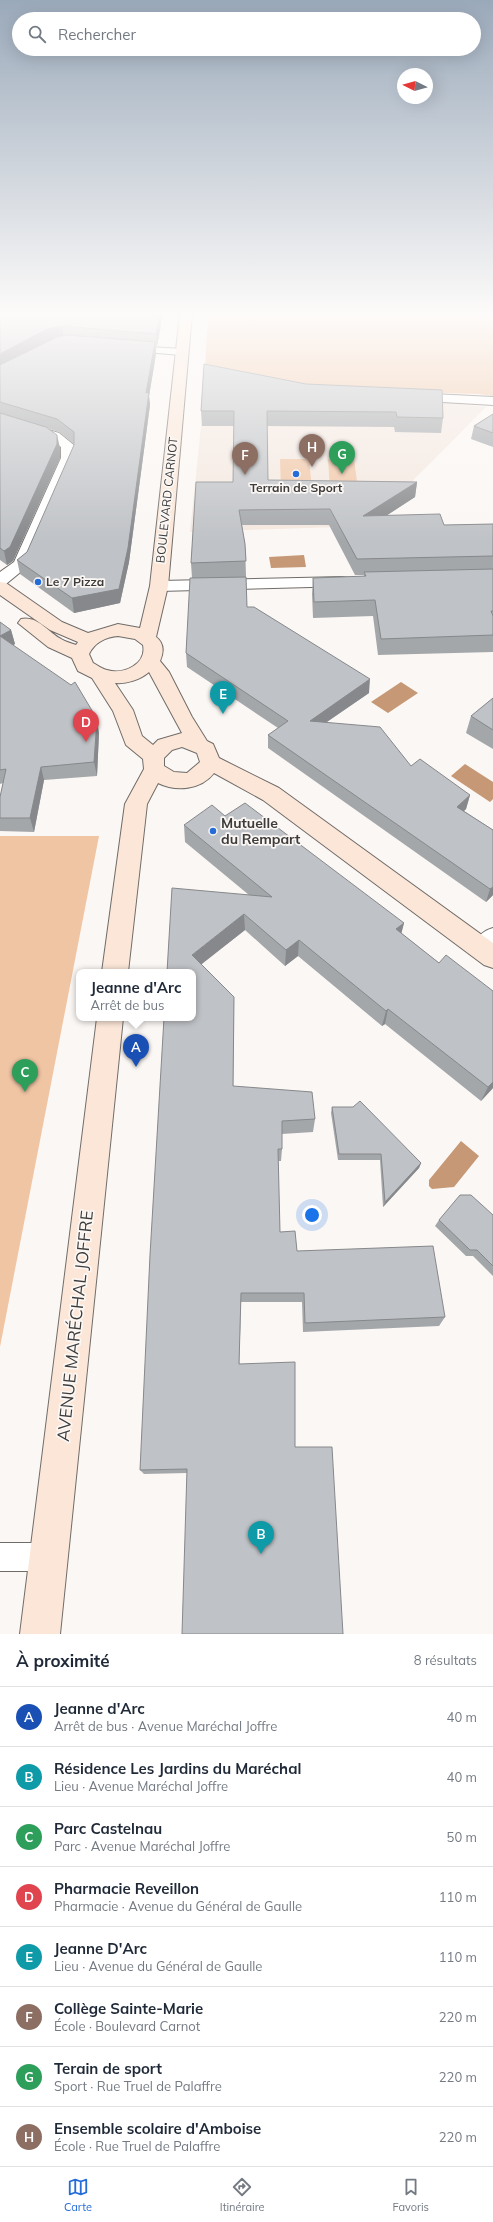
<!DOCTYPE html>
<html lang="fr">
<meta charset="utf-8">
<style>
body{margin:0;font-family:Mulish,sans-serif;background:#f6f6f7;color:#1f2937}
.compass{position:absolute;left:397px;top:68px;width:36px;height:36px;border-radius:50%;background:#fff;box-shadow:0 4px 16px #0002;rotate:275deg}
.you{position:absolute;left:312px;top:1215px;width:14px;height:14px;margin:-10px;border:3px solid #fff;border-radius:50%;background:#1a73e8;box-shadow:0 0 0 6px #1a73e833}
.badge{display:grid;place-items:center;width:26px;height:26px;border-radius:50%;background:#266cd8;color:#fff;font-size:13px;font-weight:700}
.pin{position:absolute;translate:-50% -33px;filter:drop-shadow(0 1px 2px #0008)}
.pin::after{content:'';position:absolute;top:21px;width:14px;height:12px;background:inherit;clip-path:polygon(0 0,100% 0,50% 100%)}
.popup{position:absolute;left:76px;top:969px;width:120px;height:52px;box-sizing:border-box;display:grid;place-content:center;border-radius:8px;background:#fff;filter:drop-shadow(0 1px 3px #0005);font-size:13px;white-space:nowrap;color:#747a83}
.popup b{font-size:15px;color:#1f2937}
.popup::after{content:'';position:absolute;left:50%;top:100%;margin-left:-8px;border:8px solid transparent;border-top-color:#fff}
.list{margin:0;padding:0;list-style:none}
h2{display:flex;justify-content:space-between;align-items:center;height:52px;margin:0;padding:0 16px;font-size:17px}
h2 small{font-size:13px;font-weight:400;color:#747a83}
.list li{display:grid;grid-template-columns:26px 1fr auto;gap:12px;align-items:center;box-sizing:border-box;height:60px;padding:0 16px;border-top:1px solid #e0e1e3}
.list b{display:block;font-size:15px;white-space:nowrap}
.list p{margin:0;font-size:13px;white-space:nowrap;color:#747a83}
.list em{font-size:13px;font-style:normal;color:#747a83}
.icon{flex:none;width:22px;height:22px;fill:none;stroke:currentColor;stroke-width:2;stroke-linecap:round;stroke-linejoin:round}
.map{position:relative;flex:none;width:493px;height:1634px;overflow:hidden}
.search{position:absolute;background:#fff;box-shadow:0 4px 16px #0002;left:12px;right:12px;top:12px;height:44px;display:flex;align-items:center;gap:10px;box-sizing:border-box;padding:0 14px;border-radius:22px;color:#747a83;font-size:15px}
.sheet{height:532px;background:#fff}
nav{display:flex;justify-content:space-around;align-items:center;box-sizing:border-box;height:56px;border-top:1px solid #e0e1e3;background:#fff;font-size:11px;color:#747a83}
nav a{display:grid;justify-items:center;gap:2px}
nav .on{color:#266cd8}
.map>svg:first-child{display:block}
.built{fill:#f4e8e0}
.green{fill:#f0c5a4}
.water{fill:#c69875}
.lines{fill:none;stroke-linecap:round;stroke-linejoin:round}
.service-casing{stroke:#706c69;stroke-width:2}
.minor-casing{stroke:#706c69;stroke-width:2}
.secondary-casing{stroke:#706c69;stroke-width:2}
.service{fill:#fff;fill-rule:evenodd}
.minor{fill:#fff;fill-rule:evenodd}
.secondary{fill:#fbe6d7;fill-rule:evenodd}
.wall{fill:#a4a7aa}
.shaded-wall{fill:#86888b}
.building{fill:#bfc2c6;stroke:#86888b}
.poi-dot{fill:#266cd8;stroke:#fbf7f4;stroke-width:1.5}
.labels{text-anchor:middle;stroke-width:3.5;stroke-linejoin:round;paint-order:stroke}
.far-poi-label{font-size:12px;font-weight:bold;fill:#3e3c3b;stroke:#fbf7f4}
.far-street-label{font-size:12px;fill:#3e3c3b;stroke:#fbf7f4}
.poi-label{font-size:14px;font-weight:bold;fill:#3e3c3b;stroke:#fbf7f4;text-anchor:start}
.near-street-label{font-size:17px;fill:#3e3c3b;stroke:#fbf7f4}
</style>
<div class="map">
<svg width="493" height="1634" viewBox="0 0 493 1634">
<rect width="100%" height="100%" fill="#fbf7f4"/>
<path class="built" d="M 206,378 L 486,407 L 368,526 L 190,532 Z"/>
<path class="green" d="M 208,314 L 493,314 L 493,396 L 478,394 L 328,389 L 205,367 Z
M 280,459 L 309,459 L 312,489 L 281,489 Z
M 328,459 L 354,459 L 358,489 L 330,489 Z
M 0,836 L 99,836 L 0,1347 Z"/>
<path class="water" d="M 304,555 L 306,567 L 271,568 L 269,557 Z
M 401,682 L 418,693 L 388,713 L 371,702 Z
M 465,764 L 493,782 L 493,799 L 490,802 L 451,776 Z
M 461,1141 L 479,1156 L 454,1187 L 432,1189 L 429,1186 L 429,1180 Z"/>
<g class="lines">
<g class="service-casing">
<path id="service" d="M 135,346 L 182,349 L 186,352 L 182,355 L 132,351 L 132,347 Z
M 0,1543 L 48,1543 L 58,1547 L 62,1557 L 58,1567 L 48,1571 L 0,1571 Z"/>
</g>
<g class="minor-casing">
<path id="minor" d="M 413,393 L 493,397 L 493,405 L 408,400 L 406,397 L 408,394 Z
M 0,416 L 59,433 L 75,446 L 75,458 L 29,565 L 6,584 L 0,585 L 0,572 L 14,562 L 61,458 L 61,447 L 49,439 L 0,424 Z
M 343,577 L 349,578 L 351,582 L 349,586 L 159,591 L 153,590 L 150,586 L 153,582 L 159,581 Z
M 493,928 L 493,955 L 483,960 L 474,956 L 471,949 C 476,938 482,931 493,928 Z"/>
</g>
<g class="secondary-casing">
<path id="secondary" d="M 180,314 L 192,314 L 168,586 L 156,637 C 164,643 164,652 160,661 L 169,672 L 192,717 L 207,741 L 213,744 L 219,758 L 279,788 L 493,943 L 493,968 L 484,965 L 263,800 L 214,773 C 201,790 176,792 158,783 L 147,804 L 128,972 L 102,972 L 125,804 L 144,769 L 143,759 L 126,745 L 113,711 L 92,678 L 78,671 L 72,658 L 48,647 L 18,623 L 21,619 C 37,615 48,632 61,639 C 66,642 71,643 76,645 L 78,642 L 50,630 L 0,595 L 0,582 L 6,583 L 62,622 L 88,633 L 118,624 L 140,628 L 150,586 ZM 118,636 L 135,639 L 143,645 C 147,664 124,675 107,670 C 102,669 97,665 93,663 L 89,654 C 95,642 106,637 118,636 ZM 149,672 L 182,733 L 158,740 L 153,745 L 142,736 L 133,710 L 115,683 C 126,684 140,680 149,672 ZM 182,747 L 197,753 L 200,762 L 187,773 L 174,772 L 164,766 L 164,758 L 172,750 Z
M 97,1018 L 123,1018 L 60,1634 L 20,1634 Z"/>
</g>
<use href="#service" class="service"/>
<use href="#minor" class="minor"/>
<use href="#secondary" class="secondary"/>
</g>
<path class="wall" d="M 0,314 L 163,314 L 157,346 L 156,345 L 156,354 L 149,396 L 150,405 L 129,562 L 120,603 L 74,613 L 20,574 L 17,560 L 27,552 L 74,445 L 74,444 L 59,432 L 47,428 L 60,448 L 60,458 L 13,561 L 7,565 L 0,560 Z
M 204,364 L 443,418 L 441,433 L 395,432 L 394,427 L 267,426 L 268,480 L 417,482 L 415,497 L 386,516 L 444,525 L 493,524 L 493,652 L 378,655 L 373,616 L 313,618 L 312,594 L 313,578 L 364,576 L 364,575 L 355,575 L 329,525 L 242,525 L 245,544 L 247,607 L 369,693 L 327,722 L 411,766 L 470,795 L 466,809 L 464,811 L 493,830 L 493,895 L 486,902 L 268,748 L 268,735 L 278,728 L 187,667 L 186,653 L 192,578 L 191,563 L 233,482 L 234,426 L 202,426 L 201,411 Z
M 493,414 L 493,447 L 471,439 L 474,426 Z
M 0,622 L 11,630 L 15,644 L 13,645 L 99,733 L 97,776 L 44,780 L 34,832 L 0,831 L 0,797 L 3,783 L 0,784 Z
M 493,698 L 493,749 L 466,733 L 471,716 Z
M 225,816 L 404,923 L 401,933 L 439,963 L 493,991 L 493,1088 L 481,1101 L 385,1024 L 382,1026 L 298,956 L 285,966 L 245,930 L 201,964 L 234,997 L 233,1086 L 315,1119 L 313,1132 L 282,1134 L 282,1149 L 281,1161 L 278,1161 L 280,1232 L 297,1251 L 445,1317 L 439,1326 L 303,1332 L 302,1302 L 241,1302 L 187,1473 L 144,1474 L 140,1470 L 193,972 L 249,895 L 185,842 L 184,825 Z
M 332,1107 L 421,1163 L 419,1168 L 383,1207 L 380,1160 L 338,1160 L 331,1113 Z
M 493,1215 L 493,1276 L 473,1256 L 466,1256 L 435,1226 L 439,1220 Z"/>
<path class="shaded-wall" d="M 160,314 L 163,314 L 157,346 L 156,334 Z
M 62,326 L 64,338 L 0,367 L 0,354 L 47,329 Z
M 155,342 L 156,354 L 149,396 L 150,405 L 129,562 L 120,603 L 74,613 L 72,598 L 146,393 Z
M 57,435 L 60,448 L 60,458 L 13,561 L 7,565 L 4,551 Z
M 417,482 L 415,497 L 361,532 L 363,516 Z
M 11,630 L 15,644 L 4,650 L 0,636 Z
M 370,679 L 369,693 L 309,734 L 310,721 Z
M 97,719 L 99,733 L 97,776 L 94,762 Z
M 41,767 L 44,780 L 34,832 L 30,818 Z
M 470,795 L 466,809 L 454,820 L 457,807 Z
M 493,887 L 493,895 L 486,902 L 490,889 Z
M 244,914 L 245,930 L 193,971 L 192,955 Z
M 404,923 L 400,939 L 396,929 Z
M 299,940 L 298,956 L 285,966 L 286,950 Z
M 234,997 L 234,1012 L 233,1099 L 233,1086 Z
M 388,1009 L 385,1024 L 382,1026 L 386,1011 Z
M 493,1082 L 493,1088 L 481,1101 L 488,1087 Z
M 421,1163 L 419,1168 L 383,1207 L 385,1202 Z
M 241,1293 L 241,1302 L 239,1372 L 239,1364 Z"/>
<path class="building" d="M 0,314 L 160,314 L 156,334 L 62,326 L 47,329 L 0,354 Z
M 67,335 L 155,342 L 146,393 L 149,392 L 128,548 L 119,589 L 72,598 L 17,560 L 27,552 L 74,445 L 74,432 L 57,419 L 0,402 L 0,365 L 57,337 Z
M 204,364 L 306,384 L 442,390 L 443,418 L 397,417 L 396,412 L 267,411 L 268,480 L 417,482 L 363,516 L 440,514 L 444,525 L 493,524 L 493,556 L 357,559 L 330,509 L 239,510 L 245,544 L 246,561 L 191,563 L 196,482 L 233,482 L 234,411 L 201,411 Z
M 0,413 L 46,427 L 57,435 L 57,444 L 10,547 L 4,551 L 0,548 Z
M 493,414 L 493,433 L 474,426 Z
M 493,569 L 493,611 L 491,611 L 493,616 L 493,635 L 381,639 L 375,600 L 314,602 L 313,578 L 366,576 L 364,572 Z
M 246,577 L 247,607 L 254,607 L 370,679 L 310,721 L 380,727 L 411,766 L 420,759 L 470,795 L 457,807 L 493,830 L 493,887 L 490,889 L 268,735 L 288,721 L 186,653 L 190,578 Z
M 0,622 L 11,630 L 0,636 L 71,685 L 75,682 L 97,719 L 94,762 L 41,767 L 30,818 L 0,818 L 0,797 L 6,769 L 0,770 Z
M 493,698 L 493,730 L 471,716 Z
M 245,803 L 404,923 L 396,929 L 439,963 L 446,955 L 493,991 L 493,1082 L 488,1087 L 388,1009 L 386,1011 L 299,940 L 286,950 L 244,914 L 192,955 L 234,997 L 233,1086 L 312,1092 L 315,1119 L 282,1121 L 282,1149 L 278,1149 L 280,1232 L 295,1231 L 297,1251 L 433,1246 L 445,1317 L 305,1323 L 304,1293 L 241,1293 L 239,1364 L 295,1362 L 295,1447 L 332,1447 L 343,1634 L 182,1634 L 187,1469 L 140,1470 L 150,1255 L 164,1018 L 193,1018 L 193,972 L 167,972 L 172,888 L 272,897 L 184,825 L 212,805 L 225,816 Z
M 360,1101 L 421,1163 L 385,1202 L 381,1154 L 339,1154 L 332,1107 L 353,1107 Z
M 460,1195 L 471,1195 L 493,1215 L 493,1266 L 477,1250 L 470,1250 L 439,1220 Z"/>
<linearGradient id="sky" x2="0" y2="1"><stop stop-color="#9aa9ba"/><stop offset="0.58" stop-color="#fdfbfa"/><stop offset="1" stop-color="#fdfbfa" stop-opacity="0"/></linearGradient>
<rect width="493" height="542" fill="url(#sky)"/>
<g class="poi-dot">
<circle cx="296" cy="474" r="4"/>
<circle cx="38" cy="582" r="4"/>
<circle cx="213" cy="831" r="4"/>
</g>
<g class="labels">
<g class="far-poi-label">
<text x="296" y="492">Terrain de Sport</text>
<text x="46" y="586" text-anchor="start">Le 7 Pizza</text>
</g>
<g class="far-street-label">
<text transform="translate(167 500) rotate(-84)" y="4">BOULEVARD CARNOT</text>
</g>
<g class="poi-label">
<text x="221" y="828">Mutuelle<tspan x="221" dy="16">du Rempart</tspan></text>
</g>
<g class="near-street-label">
<text transform="translate(75 1326) rotate(-84)" y="6">AVENUE MARÉCHAL JOFFRE</text>
</g>
</g>
</svg>
<svg class="compass" viewBox="-18 -18 36 36"><path d="M0-13l5 13h-10z" fill="#e53935"/><path d="M0 13l5-13h-10z" fill="#747a83"/></svg>
<div class="you"></div>
<div class="pin badge" style="left:136px;top:1067px;background:#1a4fb4">A</div>
<div class="popup"><b>Jeanne d'Arc</b>Arrêt de bus</div>
<div class="pin badge" style="left:261px;top:1554px;background:#0f9aa8">B</div>
<div class="pin badge" style="left:25px;top:1092px;background:#2e9e5b">C</div>
<div class="pin badge" style="left:86px;top:742px;background:#e0444e">D</div>
<div class="pin badge" style="left:223px;top:714px;background:#0f9aa8">E</div>
<div class="pin badge" style="left:245px;top:475px;background:#8d6e63">F</div>
<div class="pin badge" style="left:342px;top:474px;background:#2e9e5b">G</div>
<div class="pin badge" style="left:312px;top:467px;background:#8d6e63">H</div>
<div class="search"><svg class="icon" aria-label="search" viewBox="0 0 24 24"><circle cx="10" cy="10" r="6"/><path d="M15 15l6 6"/></svg>Rechercher</div>
</div>
<section class="sheet">
<h2>À proximité<small>8 résultats</small></h2>
<ul class="list">
<li><span class="badge" style="background:#1a4fb4">A</span><div><b>Jeanne d'Arc</b><p>Arrêt de bus · Avenue Maréchal Joffre</p></div><em>40 m</em></li>
<li><span class="badge" style="background:#0f9aa8">B</span><div><b>Résidence Les Jardins du Maréchal</b><p>Lieu · Avenue Maréchal Joffre</p></div><em>40 m</em></li>
<li><span class="badge" style="background:#2e9e5b">C</span><div><b>Parc Castelnau</b><p>Parc · Avenue Maréchal Joffre</p></div><em>50 m</em></li>
<li><span class="badge" style="background:#e0444e">D</span><div><b>Pharmacie Reveillon</b><p>Pharmacie · Avenue du Général de Gaulle</p></div><em>110 m</em></li>
<li><span class="badge" style="background:#0f9aa8">E</span><div><b>Jeanne D'Arc</b><p>Lieu · Avenue du Général de Gaulle</p></div><em>110 m</em></li>
<li><span class="badge" style="background:#8d6e63">F</span><div><b>Collège Sainte-Marie</b><p>École · Boulevard Carnot</p></div><em>220 m</em></li>
<li><span class="badge" style="background:#2e9e5b">G</span><div><b>Terain de sport</b><p>Sport · Rue Truel de Palaffre</p></div><em>220 m</em></li>
<li><span class="badge" style="background:#8d6e63">H</span><div><b>Ensemble scolaire d'Amboise</b><p>École · Rue Truel de Palaffre</p></div><em>220 m</em></li>
</ul>
</section>
<nav>
<a class="on"><svg class="icon" aria-label="map" viewBox="0 0 24 24"><path d="M3 6l6-2 6 2 6-2v14l-6 2-6-2-6 2zM9 4v14M15 6v14"/></svg>Carte</a>
<a><svg class="icon" aria-label="directions" viewBox="0 0 24 24"><path d="M12 3l9 9-9 9-9-9zM9 14v-3h6M13 9l2 2-2 2"/></svg>Itinéraire</a>
<a><svg class="icon" aria-label="saved" viewBox="0 0 24 24"><path d="M7 4h10v16l-5-4-5 4z"/></svg>Favoris</a>
</nav>
